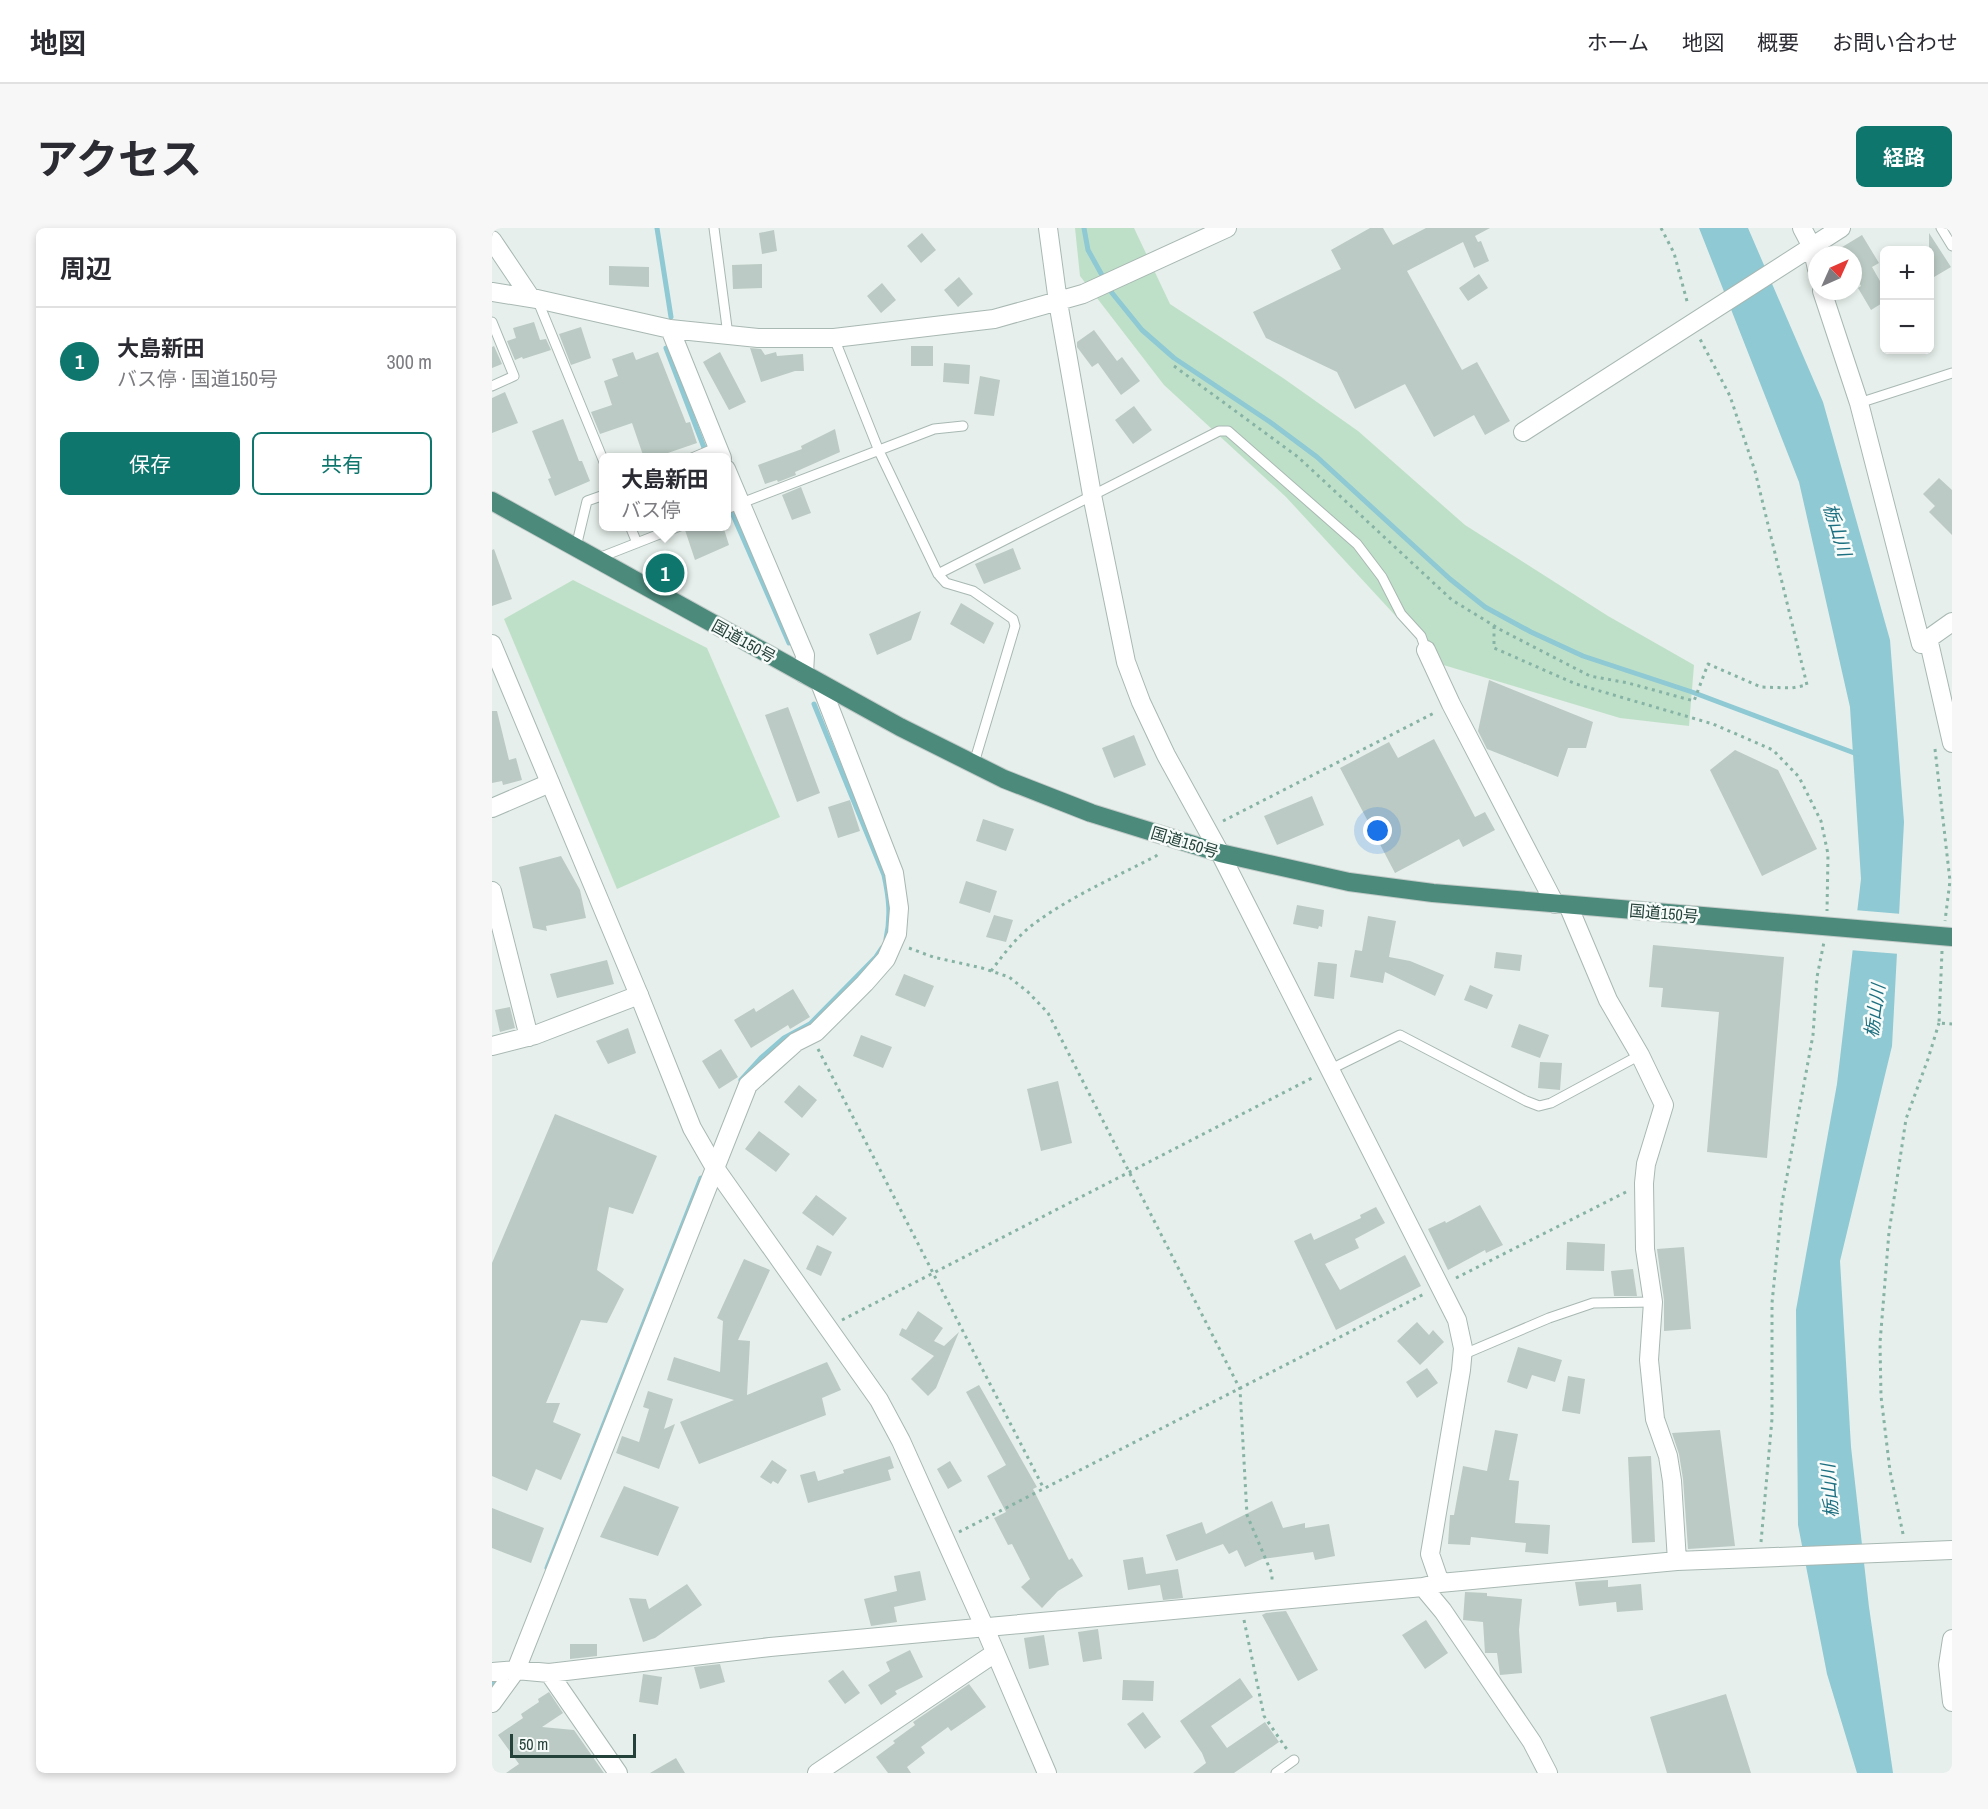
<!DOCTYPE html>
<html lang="ja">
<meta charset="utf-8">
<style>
body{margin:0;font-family:"Archivo Narrow","Noto Sans JP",sans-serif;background:#f7f7f7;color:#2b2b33}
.controls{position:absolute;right:18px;top:18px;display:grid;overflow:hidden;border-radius:9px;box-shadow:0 3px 9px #0003}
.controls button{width:54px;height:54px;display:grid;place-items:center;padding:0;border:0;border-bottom:2px solid #e1e1e2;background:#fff;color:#2b2b33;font:30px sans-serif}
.compass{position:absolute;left:1316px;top:18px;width:54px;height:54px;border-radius:50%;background:#fff;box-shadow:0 3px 9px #0003;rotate:45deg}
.scale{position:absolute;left:18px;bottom:15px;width:126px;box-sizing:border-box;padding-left:6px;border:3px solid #24423a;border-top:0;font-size:16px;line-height:21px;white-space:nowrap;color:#24423a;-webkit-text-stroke:4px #f7fbf9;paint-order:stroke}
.you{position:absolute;left:886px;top:603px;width:21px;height:21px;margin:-15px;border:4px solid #fff;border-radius:50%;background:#1a73e8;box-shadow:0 0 0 9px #1a73e833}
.badge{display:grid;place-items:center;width:39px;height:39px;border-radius:50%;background:#0f766e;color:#fff;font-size:20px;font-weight:700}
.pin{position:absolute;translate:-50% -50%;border:3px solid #fff;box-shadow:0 2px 6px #0006}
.popup{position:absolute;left:107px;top:225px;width:132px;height:78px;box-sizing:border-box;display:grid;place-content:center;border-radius:9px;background:#fff;filter:drop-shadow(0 2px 4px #0005);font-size:20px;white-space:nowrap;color:#7c7c81}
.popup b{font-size:22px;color:#2b2b33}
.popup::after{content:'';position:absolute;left:50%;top:100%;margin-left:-12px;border:12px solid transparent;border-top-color:#fff}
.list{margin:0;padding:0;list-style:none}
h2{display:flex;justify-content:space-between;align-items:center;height:78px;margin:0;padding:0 24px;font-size:26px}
h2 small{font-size:20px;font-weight:400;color:#7c7c81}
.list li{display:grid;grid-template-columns:39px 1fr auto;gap:18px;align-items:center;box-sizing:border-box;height:108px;padding:0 24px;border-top:2px solid #e1e1e2}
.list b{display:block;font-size:22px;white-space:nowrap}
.list p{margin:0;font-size:20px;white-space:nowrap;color:#7c7c81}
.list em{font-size:20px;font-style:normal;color:#7c7c81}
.actions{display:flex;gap:12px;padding:18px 24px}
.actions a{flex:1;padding:14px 0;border:2px solid #0f766e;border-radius:9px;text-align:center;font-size:21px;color:#0f766e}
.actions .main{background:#0f766e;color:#fff}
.map{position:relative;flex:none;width:1460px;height:1545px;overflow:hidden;border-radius:9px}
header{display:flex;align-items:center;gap:36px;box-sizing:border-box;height:84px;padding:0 30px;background:#fff;border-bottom:2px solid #e1e1e2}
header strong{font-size:28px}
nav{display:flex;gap:33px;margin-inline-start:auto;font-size:21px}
.intro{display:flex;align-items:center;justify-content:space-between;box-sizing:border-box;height:144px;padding:0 36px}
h1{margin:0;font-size:42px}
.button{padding:15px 27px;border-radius:9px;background:#0f766e;color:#fff;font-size:21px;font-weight:700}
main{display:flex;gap:36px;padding:0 36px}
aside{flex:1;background:#fff;border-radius:9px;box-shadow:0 3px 9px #0003}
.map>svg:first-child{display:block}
.green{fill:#bfe0c8}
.water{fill:#8ec9d4}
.pier{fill:#e6efeb}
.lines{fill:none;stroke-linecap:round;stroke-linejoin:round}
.stream{stroke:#8ec9d4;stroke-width:5}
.building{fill:#bbcac4}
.service-casing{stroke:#a8b8b2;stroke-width:11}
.minor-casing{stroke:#a8b8b2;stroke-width:20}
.tertiary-casing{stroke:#a8b8b2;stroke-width:20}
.trunk-casing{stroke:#c2cac8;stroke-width:20}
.path{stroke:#86b3a5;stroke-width:3;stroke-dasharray:3 4.5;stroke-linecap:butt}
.service{stroke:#fff;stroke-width:9}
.minor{stroke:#fff;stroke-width:18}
.tertiary{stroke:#fff;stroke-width:18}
.trunk{stroke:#4c8a7c;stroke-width:18}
.labels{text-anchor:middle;stroke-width:5;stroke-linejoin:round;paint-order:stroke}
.street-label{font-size:16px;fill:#24423a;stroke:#f7fbf9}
.water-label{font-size:18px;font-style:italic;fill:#1c6f80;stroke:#f7fbf9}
</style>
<header>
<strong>地図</strong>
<nav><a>ホーム</a><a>地図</a><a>概要</a><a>お問い合わせ</a></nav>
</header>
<div class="intro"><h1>アクセス</h1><a class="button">経路</a></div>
<main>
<aside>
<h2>周辺<small></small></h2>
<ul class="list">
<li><span class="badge">1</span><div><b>大島新田</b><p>バス停 · 国道150号</p></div><em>300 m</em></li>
</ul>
<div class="actions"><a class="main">保存</a><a>共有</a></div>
</aside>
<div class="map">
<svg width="1460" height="1545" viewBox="0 0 1460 1545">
<rect width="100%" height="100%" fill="#e6efeb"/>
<path class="green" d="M 583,0 L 642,0 L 678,76 L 791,150 L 866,203 L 973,297 L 1116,388 L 1202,437 L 1197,498 L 1128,490 L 948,436 L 794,269 L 672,157 L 588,48 Z
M 81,352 L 215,420 L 288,589 L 125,661 L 12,391 Z"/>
<path class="water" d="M 1207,0 L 1256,0 L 1331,174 L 1398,412 L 1412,594 L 1400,818 L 1348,1033 L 1359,1219 L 1377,1379 L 1401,1545 L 1365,1545 L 1335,1446 L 1306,1297 L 1304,1082 L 1345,856 L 1369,651 L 1358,479 L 1307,254 Z"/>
<path class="pier" d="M 1362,682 L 1410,686 L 1408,726 L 1357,722 Z"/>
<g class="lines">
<path class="stream" d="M 165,0 L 179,89
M 592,0 L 596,22 L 620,65 L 650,102 L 682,130 L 778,194 L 825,229 L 958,351 L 993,379 L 1039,404 L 1091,428 L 1200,464 L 1365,526
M 174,120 L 216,230
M 234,271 L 297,415
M 322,476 L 392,647 C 397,670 399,688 394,711
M 249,852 L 269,830 L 292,810 L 318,796 L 384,729 L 390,720
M 55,1340 L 209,950
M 0,1458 L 8,1447"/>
</g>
<path class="building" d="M 878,0 L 891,0 L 901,17 L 934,0 L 998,0 L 983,8 L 986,14 L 989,13 L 997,33 L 982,40 L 971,14 L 915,43 L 970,142 L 985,134 L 1018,193 L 993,207 L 982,187 L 942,209 L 913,156 L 863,181 L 845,144 L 774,110 L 761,84 L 849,41 L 839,22 Z
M 282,2 L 285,23 L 270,26 L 267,5 Z
M 430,5 L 444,22 L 429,35 L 415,18 Z
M 1437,5 L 1459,39 L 1437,52 Z
M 1370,7 L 1387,35 L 1380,39 L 1392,60 L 1392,74 L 1379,82 L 1366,60 L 1369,58 L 1361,44 L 1361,27 L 1337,27 Z
M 270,36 L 270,60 L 241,61 L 240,37 Z
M 117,38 L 157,39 L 157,59 L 117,57 Z
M 987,46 L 996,60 L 976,73 L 967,60 Z
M 467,49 L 481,66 L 466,79 L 452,62 Z
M 390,55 L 404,72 L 389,85 L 375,68 Z
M 42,94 L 48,112 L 54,111 L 59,122 L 31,131 L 30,129 L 23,132 L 15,113 L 24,110 L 21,100 Z
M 89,99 L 99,130 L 79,137 L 67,106 Z
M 602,102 L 625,133 L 630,129 L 648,153 L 629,167 L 606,135 L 600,139 L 585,119 L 585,114 Z
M 2,118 L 10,136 L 0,140 L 0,119 Z
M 419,118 L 441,118 L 441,138 L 419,138 Z
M 258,120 L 269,121 L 273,127 L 284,124 L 285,128 L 311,126 L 312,143 L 303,143 L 269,154 Z
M 141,124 L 144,132 L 166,124 L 194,195 L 198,194 L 205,215 L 170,227 L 171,230 L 152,230 L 140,195 L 108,206 L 99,184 L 120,177 L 112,153 L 126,148 L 120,131 Z
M 228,124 L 254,174 L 237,182 L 211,134 Z
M 452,135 L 478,137 L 477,156 L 451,154 Z
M 488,148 L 508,152 L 502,188 L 482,186 Z
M 13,164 L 26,195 L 0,205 L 0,170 Z
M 642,178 L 660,202 L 641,216 L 623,192 Z
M 71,191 L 87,233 L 90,233 L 98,253 L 63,268 L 56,251 L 59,250 L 40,203 Z
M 343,201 L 348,224 L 303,244 L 304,247 L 286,254 L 285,252 L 273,256 L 266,237 L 310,221 L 309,218 Z
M 1447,250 L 1460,262 L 1460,307 L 1437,284 L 1443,278 L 1431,266 Z
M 309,259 L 319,285 L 300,292 L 290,267 Z
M 195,298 L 231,298 L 237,317 L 203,332 L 193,302 Z
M 521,320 L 529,341 L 492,356 L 483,336 Z
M 2,321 L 20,371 L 0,378 L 0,322 Z
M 469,375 L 502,395 L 492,416 L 458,396 Z
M 429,383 L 419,412 L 385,427 L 377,406 Z
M 997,452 L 1101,494 L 1094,520 L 1076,520 L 1066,549 L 995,521 L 986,503 Z
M 296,479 L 328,565 L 305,574 L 273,487 Z
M 0,483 L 5,483 L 17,532 L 24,530 L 30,552 L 11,557 L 10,553 L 0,555 Z
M 642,507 L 654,537 L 622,550 L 610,520 Z
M 942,511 L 983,589 L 993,584 L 1003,602 L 971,619 L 967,611 L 903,645 L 848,540 L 897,514 L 906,530 Z
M 1243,522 L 1286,542 L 1325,621 L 1270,648 L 1218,542 Z
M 820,568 L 832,597 L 785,617 L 772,588 Z
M 358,572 L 368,603 L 346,610 L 336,579 Z
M 491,591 L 522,601 L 514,623 L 484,613 Z
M 69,628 L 88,662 L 94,690 L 54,698 L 55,703 L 41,700 L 27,639 Z
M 474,653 L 505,663 L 498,685 L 467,675 Z
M 805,677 L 832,682 L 830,699 L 827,698 L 826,701 L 801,696 Z
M 502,687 L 521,692 L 514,714 L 494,709 Z
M 876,688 L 904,693 L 897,729 L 918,733 L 952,747 L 943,768 L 893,744 L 891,755 L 858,749 L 863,722 L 870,723 Z
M 1161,717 L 1292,729 L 1275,930 L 1215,924 L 1227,784 L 1169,779 L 1171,760 L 1157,759 Z
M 1004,724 L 1030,727 L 1028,743 L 1002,740 Z
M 115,732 L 122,756 L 65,770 L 58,746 Z
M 826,734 L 845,736 L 842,771 L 822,768 Z
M 412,746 L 442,758 L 433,779 L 403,767 Z
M 978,757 L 1001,767 L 995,781 L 972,772 Z
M 301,761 L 318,789 L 298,801 L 296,797 L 259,820 L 242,792 L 262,780 L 264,784 Z
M 18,779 L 23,800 L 8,804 L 3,782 Z
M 1027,796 L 1057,807 L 1048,830 L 1019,819 Z
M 136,800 L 144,825 L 116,836 L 104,813 Z
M 369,807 L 400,819 L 391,840 L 361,828 Z
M 229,821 L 246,849 L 227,861 L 210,833 Z
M 1048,834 L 1070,835 L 1068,862 L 1046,860 Z
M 566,853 L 580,915 L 549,923 L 535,861 Z
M 307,857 L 325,872 L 310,890 L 292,874 Z
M 63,886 L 165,928 L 141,986 L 117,979 L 105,1042 L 132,1061 L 115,1095 L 89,1092 L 54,1175 L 68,1175 L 61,1194 L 89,1206 L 69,1252 L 44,1241 L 35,1263 L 0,1248 L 0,1035 Z
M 267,903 L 298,926 L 284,944 L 253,921 Z
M 324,967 L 355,990 L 341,1008 L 310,985 Z
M 988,977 L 1011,1017 L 994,1025 L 993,1022 L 956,1042 L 936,1001 L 953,993 L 954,995 Z
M 884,979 L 893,995 L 863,1011 L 867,1020 L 833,1036 L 848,1062 L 913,1027 L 929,1058 L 844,1102 L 802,1013 L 819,1005 L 822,1012 L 869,990 L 868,987 Z
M 1075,1014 L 1113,1016 L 1112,1043 L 1074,1042 Z
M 325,1017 L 340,1024 L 329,1048 L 314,1041 Z
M 1192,1019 L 1199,1101 L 1172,1103 L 1172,1072 L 1165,1021 Z
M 252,1031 L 278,1042 L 246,1112 L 258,1113 L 255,1167 L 335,1134 L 349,1162 L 330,1170 L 334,1187 L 207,1236 L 188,1194 L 242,1172 L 175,1152 L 182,1129 L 228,1144 L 231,1093 L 225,1090 Z
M 1141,1041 L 1145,1068 L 1122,1068 L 1119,1043 Z
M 426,1083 L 451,1100 L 442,1113 L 452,1118 L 467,1104 L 444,1160 L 436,1168 L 419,1151 L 442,1128 L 407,1107 L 410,1100 L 414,1102 Z
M 925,1094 L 937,1107 L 941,1102 L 952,1114 L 928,1137 L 905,1113 Z
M 1026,1119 L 1070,1132 L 1063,1154 L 1040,1147 L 1035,1161 L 1015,1154 Z
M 935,1140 L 946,1155 L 925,1170 L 914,1154 Z
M 1076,1148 L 1093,1151 L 1088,1186 L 1070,1183 Z
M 487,1157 L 545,1259 L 541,1261 L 577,1332 L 580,1330 L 591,1348 L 566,1363 L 550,1380 L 529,1359 L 538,1351 L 520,1316 L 516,1317 L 502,1290 L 514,1284 L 495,1248 L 514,1237 L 474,1164 Z
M 156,1163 L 181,1171 L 172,1201 L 183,1196 L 167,1241 L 124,1225 L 130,1208 L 147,1214 L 157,1181 L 151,1179 Z
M 1003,1202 L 1026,1206 L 1017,1252 L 1027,1253 L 1023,1295 L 1058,1297 L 1056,1326 L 1033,1324 L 1034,1315 L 979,1309 L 978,1317 L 956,1316 L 958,1287 L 962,1287 L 971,1238 L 995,1243 Z
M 1228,1202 L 1243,1318 L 1196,1321 L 1191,1251 L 1187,1226 L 1180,1205 Z
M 398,1228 L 402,1240 L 396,1242 L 399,1252 L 316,1275 L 308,1247 L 323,1243 L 326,1253 L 352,1245 L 351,1242 Z
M 1159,1228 L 1163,1314 L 1140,1315 L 1136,1229 Z
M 280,1232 L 295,1242 L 286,1256 L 281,1253 L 279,1256 L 268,1249 Z
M 458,1233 L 470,1253 L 456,1261 L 445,1241 Z
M 132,1258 L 187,1279 L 166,1328 L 108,1309 Z
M 780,1273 L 791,1300 L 813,1295 L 813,1300 L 837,1296 L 843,1328 L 823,1332 L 821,1324 L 770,1331 L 753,1339 L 745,1322 L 737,1326 L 731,1316 L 684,1333 L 674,1307 L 710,1294 L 714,1306 Z
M 0,1280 L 52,1300 L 39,1335 L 0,1320 Z
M 651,1329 L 654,1346 L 686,1341 L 691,1370 L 671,1372 L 668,1357 L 636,1362 L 631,1332 Z
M 428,1343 L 434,1372 L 402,1379 L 405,1394 L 379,1398 L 372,1371 L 405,1363 L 402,1348 Z
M 1116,1352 L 1116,1359 L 1149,1356 L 1151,1382 L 1125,1384 L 1124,1374 L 1087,1378 L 1083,1354 Z
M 195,1356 L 210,1377 L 163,1410 L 151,1414 L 137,1370 L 154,1371 L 157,1381 Z
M 973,1364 L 995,1365 L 995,1368 L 1030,1371 L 1027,1402 L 1030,1445 L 1008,1447 L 1005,1425 L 993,1425 L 991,1394 L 971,1392 Z
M 794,1383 L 826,1442 L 806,1453 L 770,1387 L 774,1385 Z
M 934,1392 L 956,1425 L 933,1441 L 910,1407 Z
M 606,1401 L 610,1431 L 591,1434 L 586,1404 Z
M 552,1407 L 557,1437 L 537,1441 L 532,1410 Z
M 78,1416 L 105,1416 L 105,1428 L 78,1431 Z
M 418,1422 L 431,1449 L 403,1463 L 405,1466 L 389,1477 L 376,1457 L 398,1443 L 394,1434 Z
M 228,1436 L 233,1454 L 208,1461 L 202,1439 Z
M 351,1442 L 368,1465 L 353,1476 L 336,1453 Z
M 151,1446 L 170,1449 L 166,1477 L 147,1474 Z
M 748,1450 L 761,1469 L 719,1498 L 735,1520 L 773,1494 L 787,1514 L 742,1545 L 701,1545 L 714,1535 L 710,1525 L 688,1493 Z
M 631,1452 L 662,1453 L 661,1473 L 630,1472 Z
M 477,1456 L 494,1479 L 459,1503 L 456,1499 L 429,1519 L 433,1525 L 415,1539 L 419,1545 L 396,1545 L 384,1529 L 403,1515 L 401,1513 L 423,1497 L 421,1494 Z
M 57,1464 L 71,1485 L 50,1499 L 82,1502 L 112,1545 L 14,1545 L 27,1536 L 6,1507 L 31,1490 L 29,1486 L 47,1474 L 46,1471 Z
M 1234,1466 L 1259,1545 L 1175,1545 L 1158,1489 Z
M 651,1484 L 669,1509 L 653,1521 L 635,1496 Z
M 184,1530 L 193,1545 L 158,1545 Z"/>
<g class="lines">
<g class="service-casing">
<path id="service" d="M 222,0 L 236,107
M 1449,0 L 1460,18
M 45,71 L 112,234
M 0,94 L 22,148 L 0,158
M 342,110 L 387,223 L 446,346 L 454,355 L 481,363 L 521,391 L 523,398 L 482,535
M 1367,175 L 1460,145
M 200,230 L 226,219
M 234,281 L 442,201 L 471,198
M 138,298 L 145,315
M 84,319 L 95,273 L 112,267
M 104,331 L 188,298
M 446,346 L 727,203 L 736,203 L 865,316 L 890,349 L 909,386 L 929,408 L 934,422
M 837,842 L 908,807 L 1034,873 L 1047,878 L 1059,875 L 1148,827
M 970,1127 L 1057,1090 L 1101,1075 L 1161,1074
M 784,1545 L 802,1532"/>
</g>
<g class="minor-casing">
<path id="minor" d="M 556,0 L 566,74 L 600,267 L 634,434 L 649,474 L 674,527 L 728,625 L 965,1092 L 971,1120 L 969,1142 L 938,1326 L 948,1355
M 1310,0 L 1320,19 L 1325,41
M 0,12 L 39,70
M 1330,63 L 1367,175 L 1429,416 L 1460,394
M 0,64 L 45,71 L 178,101 L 266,110 L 342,110 L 502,91 L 591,66 L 735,0
M 178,101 L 230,230
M 1031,204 L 1349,0
M 234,241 L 313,427 L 312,446
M 1436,410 L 1460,515
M 934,422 L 959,476 L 1063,676
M 0,580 L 58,555
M 0,663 L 37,809
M 1076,677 L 1116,772 L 1148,827 L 1172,877 L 1154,936 L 1152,955 L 1153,1021 L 1161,1074 L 1157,1132 L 1163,1191 L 1176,1228 L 1180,1253 L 1185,1333
M 0,818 L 43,807 L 147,767
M 931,1359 L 951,1383 L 1040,1514 L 1056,1545
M 1460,1411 L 1456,1437 L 1460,1474
M 0,1444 L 24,1442 L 256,857 L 304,814 L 324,804 L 373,755 L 394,731 L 405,706 L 407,680 L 402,645 L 328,455
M 57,1445 L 126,1545
M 0,1475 L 24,1442 L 57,1445 L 278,1419 L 931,1359 L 948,1355 L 1185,1333 L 1460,1322
M 325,1545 L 503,1425"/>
</g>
<g class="tertiary-casing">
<path id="tertiary" d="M 0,416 L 147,767 L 200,900 L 223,940 L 387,1172 L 409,1213 L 492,1398 L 555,1545"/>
</g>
<g class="trunk-casing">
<path id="trunk" d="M 0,273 L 408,499 L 512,551 L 599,585 L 728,625 L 857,654 L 941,665 L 1460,709"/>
</g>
<path class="path" d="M 1169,0 L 1182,25 L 1196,77
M 682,138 L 806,229 L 960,372 L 1009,402 L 1098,448 L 1136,455 L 1202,473 L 1216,436 L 1269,459 L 1300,460 L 1315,457 L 1263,243 L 1238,168 L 1208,111
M 1002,398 L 1002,420 L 1084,456 L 1221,496 L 1281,522 L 1307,549 L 1329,593 L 1336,626 L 1335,683
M 1443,521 L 1458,653 L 1453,693
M 731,593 L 944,484
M 417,720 L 441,729 L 490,740 L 517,749 L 536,764 L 556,785 L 748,1161 L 755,1287 L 780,1346 L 780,1355
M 1450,723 L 1447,795 L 1460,796
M 499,743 C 511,727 523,711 539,698 C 577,669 622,650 664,628 L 667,625
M 326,821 L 552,1261
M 964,1050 L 1134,964
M 350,1092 L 822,849
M 467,1304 L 934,1065
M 1411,1306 L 1398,1243 L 1389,1168 L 1388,1115 L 1397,1004 L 1414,891 L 1436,831 L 1447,795
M 1269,1314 L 1280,1191 L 1280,1075 L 1290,975 L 1321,807 L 1325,749 L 1332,714
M 752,1392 L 772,1488 L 796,1523"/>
<use href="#service" class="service"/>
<use href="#minor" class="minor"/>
<use href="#tertiary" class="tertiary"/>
<use href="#trunk" class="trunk"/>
</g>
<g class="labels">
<g class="street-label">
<text transform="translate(252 413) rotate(29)" y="6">国道150号</text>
<text transform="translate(693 614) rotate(17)" y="6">国道150号</text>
<text transform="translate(1172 685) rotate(5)" y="6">国道150号</text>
</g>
<g class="water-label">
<text transform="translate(1345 302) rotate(73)" y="6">栃山川</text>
<text transform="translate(1383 783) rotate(-82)" y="6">栃山川</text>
<text transform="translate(1338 1263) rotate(-94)" y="6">栃山川</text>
</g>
</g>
</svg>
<div class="controls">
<button>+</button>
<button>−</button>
</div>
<svg class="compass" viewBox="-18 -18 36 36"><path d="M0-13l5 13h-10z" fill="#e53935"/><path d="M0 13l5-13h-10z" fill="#7c7c81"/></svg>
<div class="scale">50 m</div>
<div class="you"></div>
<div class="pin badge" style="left:173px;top:345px">1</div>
<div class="popup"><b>大島新田</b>バス停</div>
</div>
</main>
